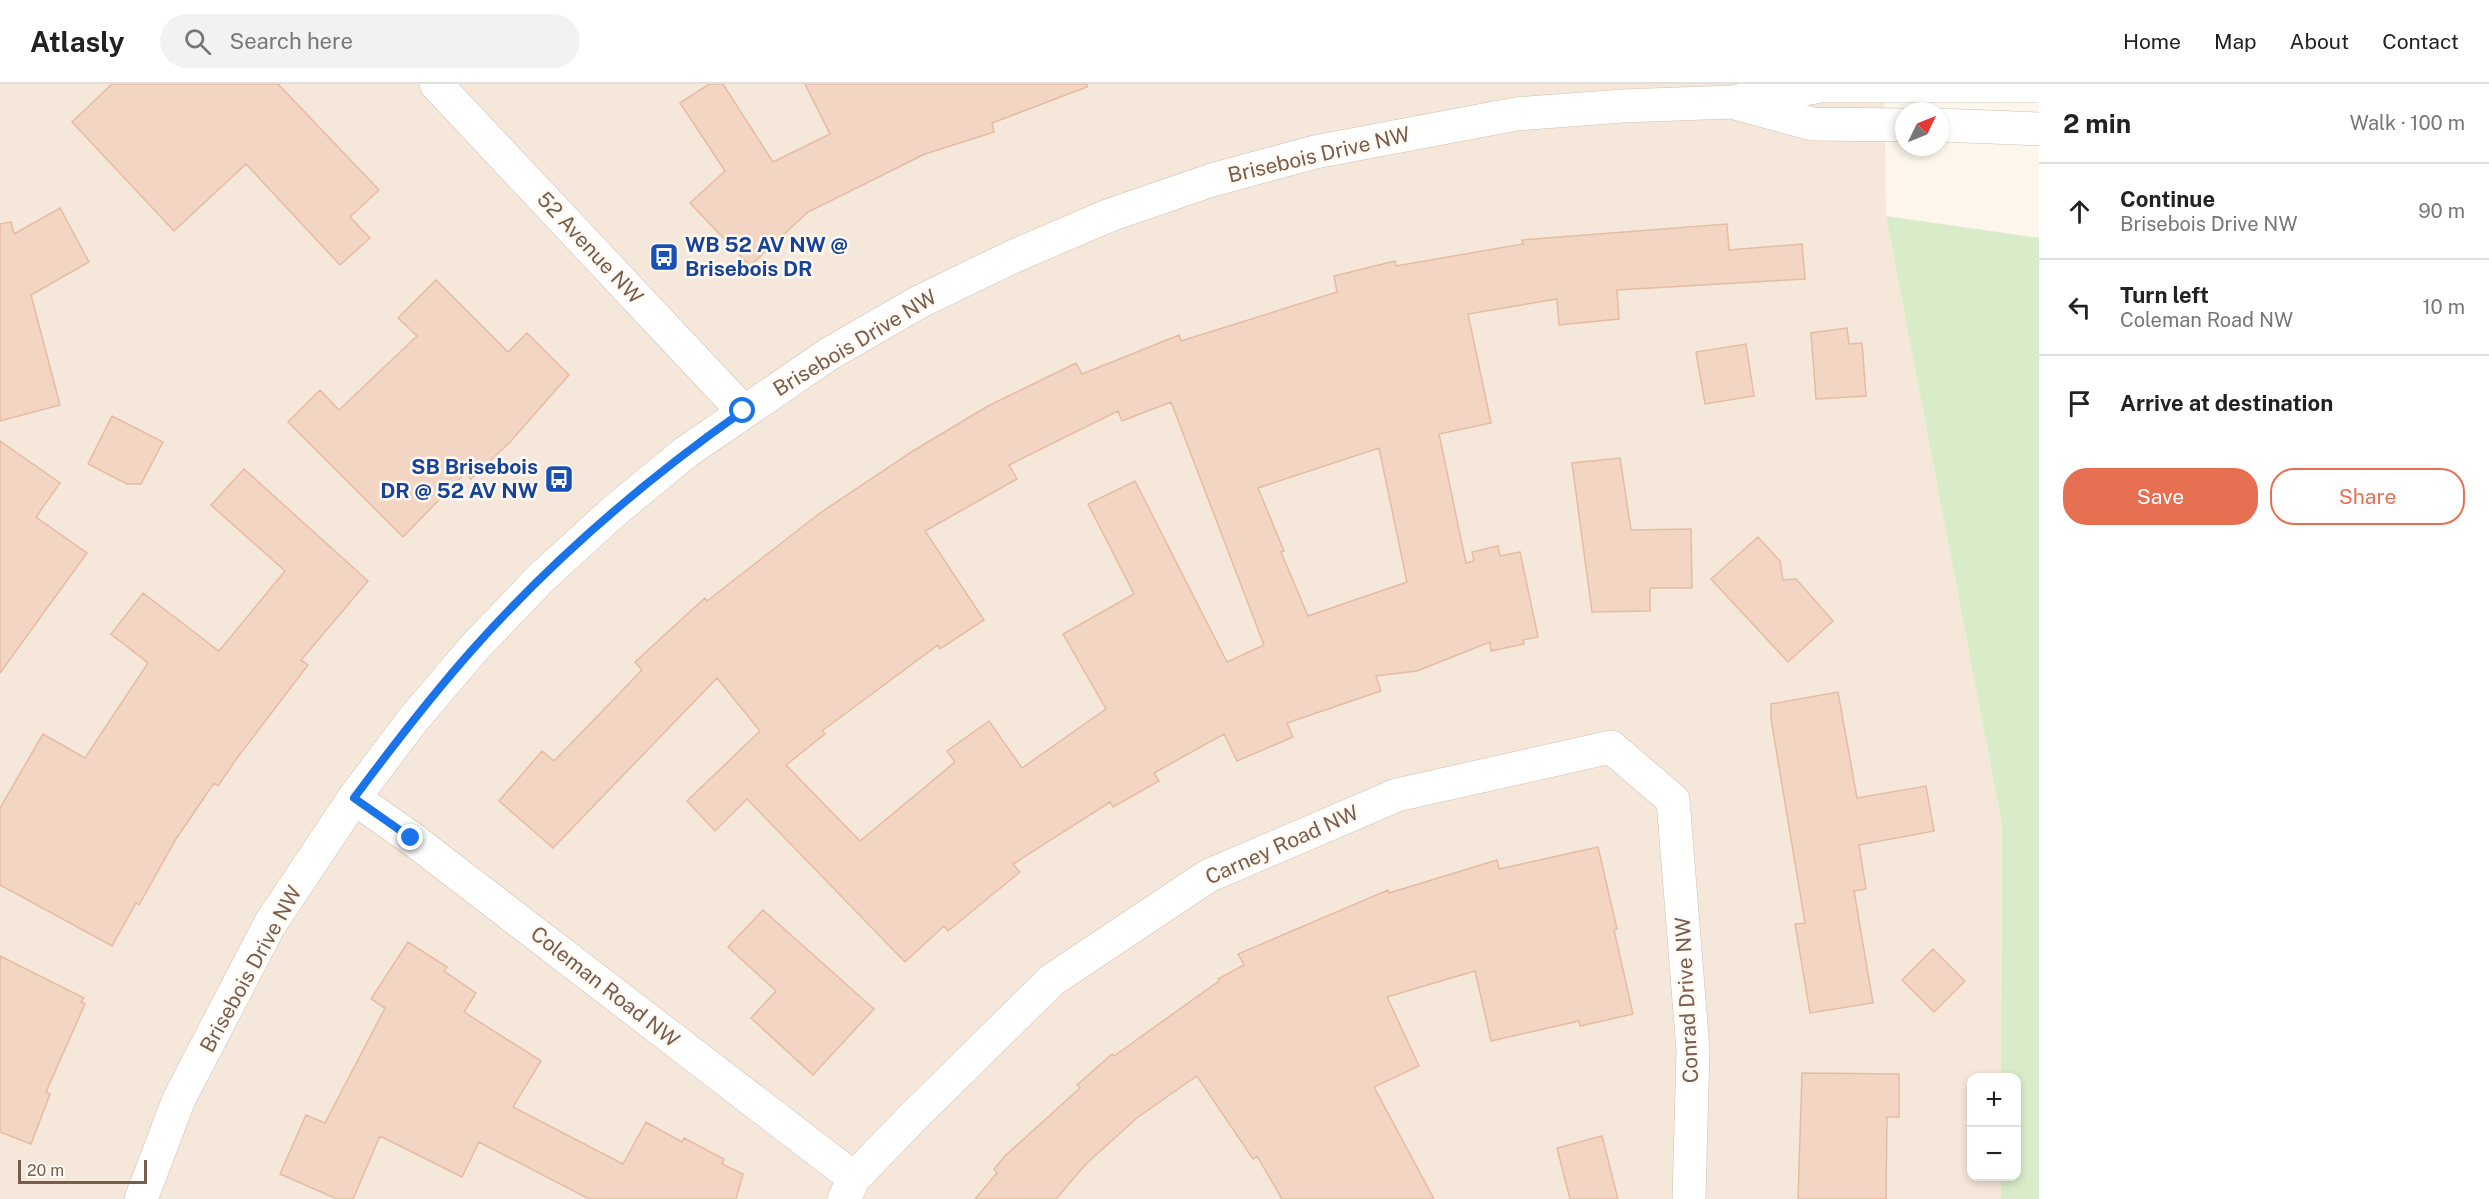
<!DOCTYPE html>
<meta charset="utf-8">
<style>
body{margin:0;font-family:"Public Sans",sans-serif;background:#f2f2f2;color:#222}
.controls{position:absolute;right:18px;bottom:18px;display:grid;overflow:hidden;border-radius:12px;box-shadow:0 3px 9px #0003}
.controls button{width:54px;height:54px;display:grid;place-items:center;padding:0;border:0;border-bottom:2px solid #e0e0e0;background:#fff;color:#222;font:30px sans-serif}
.compass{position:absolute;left:1895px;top:18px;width:54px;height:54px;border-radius:50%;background:#fff;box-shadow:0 3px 9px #0003;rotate:47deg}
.scale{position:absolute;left:18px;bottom:15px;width:129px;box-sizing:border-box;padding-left:6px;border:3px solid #7a5c4d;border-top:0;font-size:16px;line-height:21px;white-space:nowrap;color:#7a5c4d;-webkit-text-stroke:4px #fffaf3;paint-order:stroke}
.stop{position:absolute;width:18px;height:18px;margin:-14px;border:4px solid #1a73e8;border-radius:50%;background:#fff}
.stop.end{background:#1a73e8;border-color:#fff;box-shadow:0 2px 6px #0008}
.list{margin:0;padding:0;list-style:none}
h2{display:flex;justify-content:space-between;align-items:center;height:78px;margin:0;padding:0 24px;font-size:26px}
h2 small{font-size:20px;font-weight:400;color:#767676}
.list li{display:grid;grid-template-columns:39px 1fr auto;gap:18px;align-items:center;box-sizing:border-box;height:96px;padding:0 24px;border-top:2px solid #e0e0e0}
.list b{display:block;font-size:22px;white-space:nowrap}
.list p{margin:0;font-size:20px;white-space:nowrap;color:#767676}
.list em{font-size:20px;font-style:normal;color:#767676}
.actions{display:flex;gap:12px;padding:18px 24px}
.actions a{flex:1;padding:14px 0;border:2px solid #e76f51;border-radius:24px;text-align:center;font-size:21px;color:#e76f51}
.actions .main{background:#e76f51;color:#fff}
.icon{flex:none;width:33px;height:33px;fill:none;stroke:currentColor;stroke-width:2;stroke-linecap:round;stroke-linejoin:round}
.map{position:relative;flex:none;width:2039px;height:1115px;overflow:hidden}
header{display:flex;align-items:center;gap:36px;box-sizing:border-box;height:84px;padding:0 30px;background:#fff;border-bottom:2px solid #e0e0e0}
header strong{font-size:28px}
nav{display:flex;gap:33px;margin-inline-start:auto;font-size:21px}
.search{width:420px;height:54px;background:#f2f2f2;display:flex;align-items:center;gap:15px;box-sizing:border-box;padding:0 21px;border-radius:33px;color:#767676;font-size:22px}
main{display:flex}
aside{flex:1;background:#fff}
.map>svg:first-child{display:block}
.residential{fill:#f5e8da}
.green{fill:#d8ecc9}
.building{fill:#f3d5c3;stroke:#e6bba3;stroke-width:1.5;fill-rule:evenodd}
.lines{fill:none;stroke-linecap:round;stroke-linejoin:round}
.minor-casing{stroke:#d1beb0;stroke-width:34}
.tertiary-casing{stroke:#d1beb0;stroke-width:34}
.minor{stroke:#fff;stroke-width:33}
.tertiary{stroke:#fff;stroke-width:33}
.route{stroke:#1a73e8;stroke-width:8}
.labels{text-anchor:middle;stroke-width:5;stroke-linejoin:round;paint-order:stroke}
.street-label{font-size:21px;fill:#7a5c4d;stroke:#fffaf3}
.transit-label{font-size:21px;font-weight:bold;fill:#164399;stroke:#fffaf3;text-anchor:start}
</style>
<header>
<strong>Atlasly</strong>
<div class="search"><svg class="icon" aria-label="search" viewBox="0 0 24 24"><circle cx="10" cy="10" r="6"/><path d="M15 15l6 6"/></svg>Search here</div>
<nav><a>Home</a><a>Map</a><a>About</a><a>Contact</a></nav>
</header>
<main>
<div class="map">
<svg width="2039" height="1115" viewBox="0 0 2039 1115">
<rect width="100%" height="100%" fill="#fdf6ec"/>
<path class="residential" d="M 0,0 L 1884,0 L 1886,132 L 2002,741 L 2001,993 L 1972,994 L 1972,1092 L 2001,1093 L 2001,1115 L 0,1115 Z"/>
<path class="green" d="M 1886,132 L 2039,154 L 2039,1115 L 2001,1115 L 2001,1093 L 2016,1092 L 2016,994 L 2001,993 L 2002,741 Z"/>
<path class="building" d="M 112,0 L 278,0 L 379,106 L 350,133 L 370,154 L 340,181 L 246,80 L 174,147 L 72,38 Z
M 709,0 L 723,0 L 773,78 L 830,50 L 805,0 L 1087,0 L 1087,3 L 992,39 L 994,48 L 925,70 L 808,128 L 750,182 L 690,119 L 725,87 L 680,19 Z
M 60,124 L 89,178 L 31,211 L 60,321 L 0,337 L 0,140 L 11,138 L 14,150 Z
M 1727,140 L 1729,166 L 1802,160 L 1805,195 L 1617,206 L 1619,235 L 1559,241 L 1557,215 L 1468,230 L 1491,339 L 1439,350 L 1466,479 L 1474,477 L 1472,468 L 1498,462 L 1500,472 L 1520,468 L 1538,553 L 1523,556 L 1524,560 L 1491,567 L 1490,558 L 1417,587 L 1376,592 L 1381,607 L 1287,639 L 1293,653 L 1237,677 L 1224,650 L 1154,689 L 1159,697 L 1113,723 L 1110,718 L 1013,780 L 1020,788 L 948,847 L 944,842 L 905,878 L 747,715 L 715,747 L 687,717 L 760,647 L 717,594 L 553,764 L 499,717 L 542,667 L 554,677 L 642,586 L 635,578 L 705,514 L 707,517 L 820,429 L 913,367 L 988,322 L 1076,279 L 1082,290 L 1179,251 L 1181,257 L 1337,208 L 1334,192 L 1395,177 L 1396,182 L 1523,160 L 1522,156 ZM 1171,318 L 1264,561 L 1227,578 L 1135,397 L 1088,420 L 1134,510 L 1063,550 L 1106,625 L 1022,684 L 989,637 L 947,667 L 955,678 L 860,757 L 786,681 L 825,650 L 822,647 L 938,561 L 940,565 L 984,536 L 925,447 L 1017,395 L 1009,381 L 1118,327 L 1122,337 ZM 1379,364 L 1407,498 L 1308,532 L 1281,468 L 1284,467 L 1258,404 Z
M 436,196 L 508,268 L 527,249 L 569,291 L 510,358 L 471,395 L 465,389 L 403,453 L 288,338 L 320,306 L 339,326 L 417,252 L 398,234 Z
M 1847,244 L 1849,260 L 1862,259 L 1866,312 L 1816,315 L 1811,249 Z
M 1746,260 L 1754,312 L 1705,320 L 1696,268 Z
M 112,332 L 163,358 L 141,400 L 127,400 L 88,380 Z
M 0,357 L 60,399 L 36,433 L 87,469 L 0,589 Z
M 1620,374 L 1631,446 L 1691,445 L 1692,504 L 1650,504 L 1650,527 L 1592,528 L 1572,379 Z
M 244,385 L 368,497 L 301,576 L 308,581 L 237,674 L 218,702 L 214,699 L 176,755 L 139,821 L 136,819 L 112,862 L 0,801 L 0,724 L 43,650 L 85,674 L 148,579 L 111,550 L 143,509 L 219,567 L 285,487 L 211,421 Z
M 1758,453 L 1780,477 L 1783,496 L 1796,495 L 1833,537 L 1788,578 L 1711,495 Z
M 1838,608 L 1857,714 L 1926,702 L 1934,747 L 1859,761 L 1866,805 L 1854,807 L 1873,919 L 1810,929 L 1795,840 L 1805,839 L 1771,635 L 1771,620 Z
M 1598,763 L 1617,845 L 1614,846 L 1633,930 L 1580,942 L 1579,937 L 1491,957 L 1475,887 L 1387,913 L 1419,982 L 1374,1003 L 1434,1115 L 1282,1115 L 1257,1072 L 1253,1075 L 1197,992 L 1138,1033 L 1086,1080 L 1056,1115 L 975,1115 L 997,1089 L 994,1085 L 1006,1071 L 1080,1004 L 1077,1001 L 1112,970 L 1114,972 L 1219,897 L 1218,895 L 1244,881 L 1238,870 L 1388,806 L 1389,809 L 1497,776 L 1499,785 Z
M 763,826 L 874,925 L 813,991 L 751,934 L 776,907 L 728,863 Z
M 408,858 L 447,883 L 444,887 L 476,909 L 464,928 L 541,977 L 513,1023 L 623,1080 L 646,1038 L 682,1058 L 684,1054 L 724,1075 L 722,1080 L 743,1090 L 736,1115 L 589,1115 L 479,1058 L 462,1093 L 380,1052 L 353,1115 L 337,1115 L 280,1090 L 306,1031 L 325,1039 L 385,924 L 371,915 Z
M 1933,865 L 1965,897 L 1934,928 L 1902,896 Z
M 0,872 L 84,914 L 81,918 L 85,920 L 46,1008 L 50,1010 L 31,1060 L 0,1048 Z
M 1802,989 L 1899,990 L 1899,1033 L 1887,1033 L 1886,1115 L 1798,1115 Z
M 1602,1052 L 1618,1115 L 1570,1115 L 1557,1064 Z"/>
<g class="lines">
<g class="minor-casing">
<path id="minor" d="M 354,714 L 411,754 L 854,1094
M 844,1115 L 854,1094 L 914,1032 L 1052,896 L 1208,792 L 1397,711 L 1611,663 L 1673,716 L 1693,966 L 1689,1115"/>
</g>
<g class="tertiary-casing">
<path id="tertiary" d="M 436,0 L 743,327
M 1739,20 L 1812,40 L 1904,41
M 1940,41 L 2039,45
M 141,1115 L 179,1015 L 270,840 L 354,714 L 412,637 L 474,564 L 541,494 L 612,429 L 686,368 L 829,270 L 919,218 L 1012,173 L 1110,131 L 1212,96 L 1315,68 L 1516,30 L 1623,22 L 1732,18 L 1821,2 L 2039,2"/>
</g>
<use href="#minor" class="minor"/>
<use href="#tertiary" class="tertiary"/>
</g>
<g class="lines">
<path class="route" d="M 411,754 L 354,714 C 392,663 431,612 473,565 C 553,475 645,396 743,327"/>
</g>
<defs>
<g id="bus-square" transform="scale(1.5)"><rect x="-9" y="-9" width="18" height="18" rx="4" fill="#1a4fb4" stroke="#fffaf3"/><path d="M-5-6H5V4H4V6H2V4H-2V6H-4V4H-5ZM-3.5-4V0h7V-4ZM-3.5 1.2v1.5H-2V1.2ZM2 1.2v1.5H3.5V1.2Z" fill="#fff"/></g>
</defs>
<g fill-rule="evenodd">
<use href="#bus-square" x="664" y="173"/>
<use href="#bus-square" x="559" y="395"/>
</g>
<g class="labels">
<g class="street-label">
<text transform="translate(1319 71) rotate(-13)" y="7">Brisebois Drive NW</text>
<text transform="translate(590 164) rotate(47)" y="7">52 Avenue NW</text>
<text transform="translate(855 259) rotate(-31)" y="7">Brisebois Drive NW</text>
<text transform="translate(1282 761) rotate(-24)" y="7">Carney Road NW</text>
<text transform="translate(251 885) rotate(-61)" y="7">Brisebois Drive NW</text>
<text transform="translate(605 903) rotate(38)" y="7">Coleman Road NW</text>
<text transform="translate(1687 916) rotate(-93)" y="7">Conrad Drive NW</text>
</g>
<g class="transit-label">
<text x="685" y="168">WB 52 AV NW @<tspan x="685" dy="24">Brisebois DR</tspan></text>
<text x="538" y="390" text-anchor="end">SB Brisebois<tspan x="538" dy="24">DR @ 52 AV NW</tspan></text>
</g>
</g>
</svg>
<div class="controls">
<button>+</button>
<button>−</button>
</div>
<svg class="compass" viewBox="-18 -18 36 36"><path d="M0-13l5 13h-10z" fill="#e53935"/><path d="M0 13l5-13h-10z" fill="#767676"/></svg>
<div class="scale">20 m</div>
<div class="stop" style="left:743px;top:327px"></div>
<div class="stop end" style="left:411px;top:754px"></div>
</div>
<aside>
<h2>2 min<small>Walk · 100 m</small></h2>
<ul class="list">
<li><svg class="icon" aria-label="ahead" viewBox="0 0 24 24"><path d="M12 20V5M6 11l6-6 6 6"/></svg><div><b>Continue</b><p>Brisebois Drive NW</p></div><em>90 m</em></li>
<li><svg class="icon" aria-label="left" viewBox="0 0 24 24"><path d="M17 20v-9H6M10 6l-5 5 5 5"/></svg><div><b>Turn left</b><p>Coleman Road NW</p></div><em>10 m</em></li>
<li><svg class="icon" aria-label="arrive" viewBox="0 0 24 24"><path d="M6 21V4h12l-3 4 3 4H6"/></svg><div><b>Arrive at destination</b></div></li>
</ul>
<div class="actions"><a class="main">Save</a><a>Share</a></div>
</aside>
</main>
